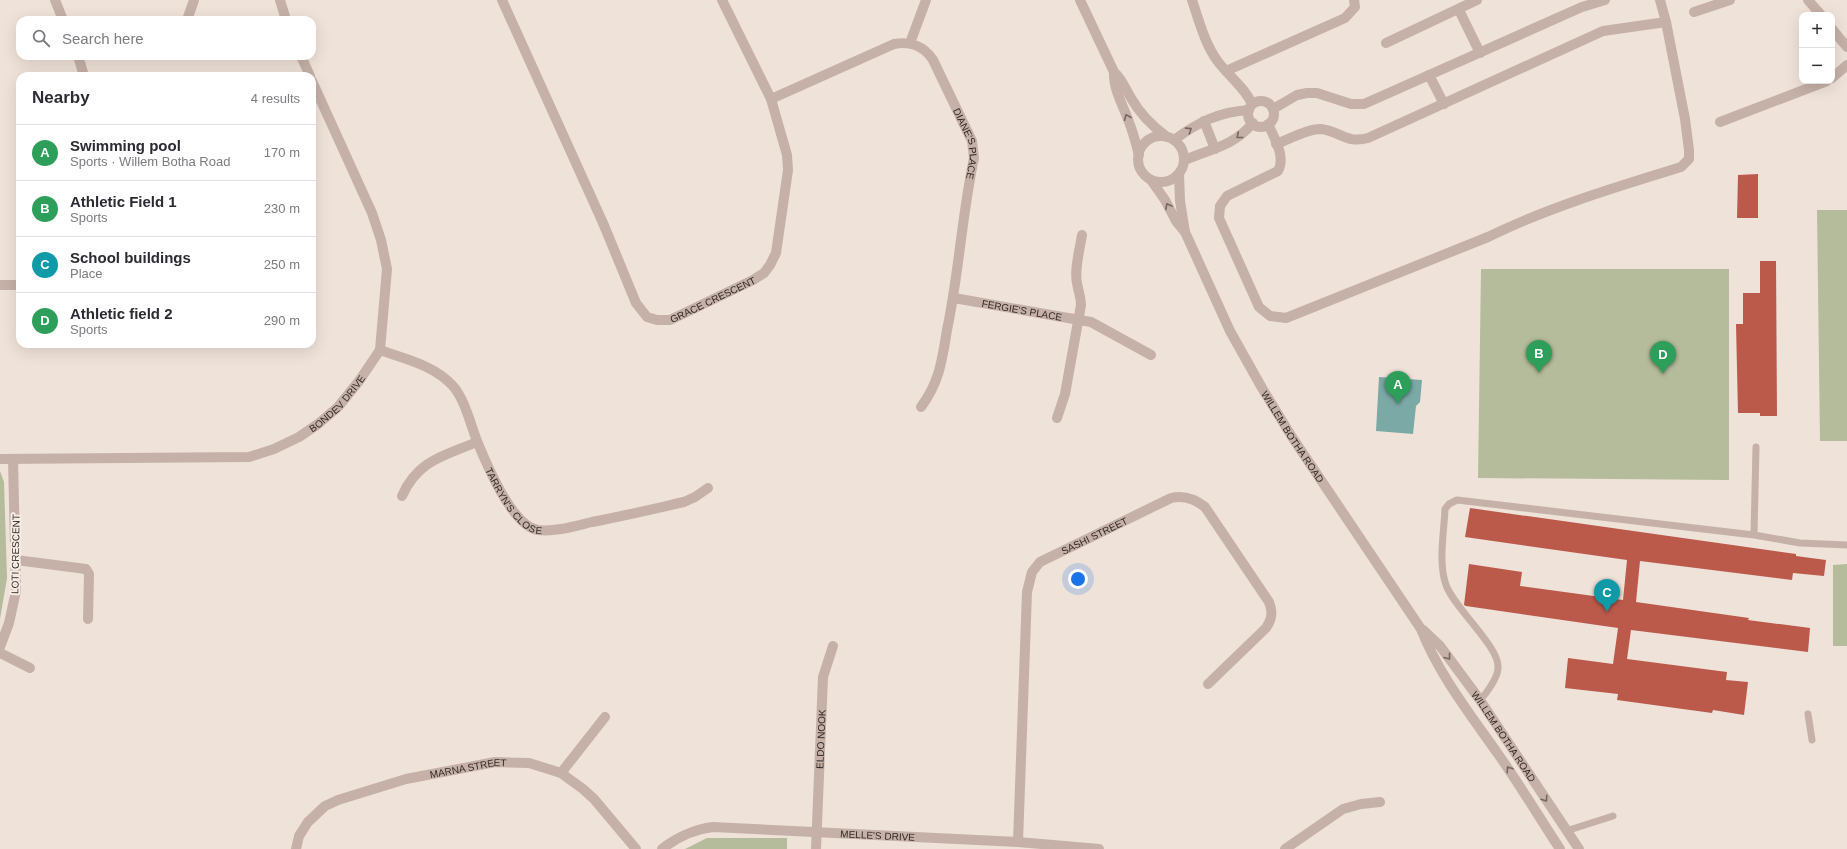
<!DOCTYPE html>
<meta charset="utf-8">
<style>
body{margin:0;font-family:Helvetica,sans-serif;background:#f7f7f7;color:#2b2b33}
.controls{position:absolute;right:12px;top:12px;display:grid;overflow:hidden;border-radius:8px;box-shadow:0 4px 16px #0002}
.controls button{width:36px;height:36px;display:grid;place-items:center;padding:0;border:0;border-bottom:1px solid #e1e1e2;background:#fff;color:#2b2b33;font:20px sans-serif}
.you{position:absolute;left:1078px;top:579px;width:14px;height:14px;margin:-10px;border:3px solid #fff;border-radius:50%;background:#1a73e8;box-shadow:0 0 0 6px #1a73e833}
.badge{display:grid;place-items:center;width:26px;height:26px;border-radius:50%;background:#b45309;color:#fff;font-size:13px;font-weight:700}
.pin{position:absolute;translate:-50% -33px;filter:drop-shadow(0 1px 2px #0008)}
.pin::after{content:'';position:absolute;top:21px;width:14px;height:12px;background:inherit;clip-path:polygon(0 0,100% 0,50% 100%)}
.list{margin:0;padding:0;list-style:none}
h2{display:flex;justify-content:space-between;align-items:center;height:52px;margin:0;padding:0 16px;font-size:17px}
h2 small{font-size:13px;font-weight:400;color:#7c7c81}
.list li{display:grid;grid-template-columns:26px 1fr auto;gap:12px;align-items:center;box-sizing:border-box;height:56px;padding:0 16px;border-top:1px solid #e1e1e2}
.list b{display:block;font-size:15px;white-space:nowrap}
.list p{margin:0;font-size:13px;white-space:nowrap;color:#7c7c81}
.list em{font-size:13px;font-style:normal;color:#7c7c81}
.icon{flex:none;width:22px;height:22px;fill:none;stroke:currentColor;stroke-width:2;stroke-linecap:round;stroke-linejoin:round}
.map{position:relative;flex:none;width:1847px;height:849px;overflow:hidden}
.search{position:absolute;background:#fff;box-shadow:0 4px 16px #0002;left:16px;top:16px;width:300px;height:44px;display:flex;align-items:center;gap:10px;box-sizing:border-box;padding:0 14px;border-radius:12px;color:#7c7c81;font-size:15px}
.panel{position:absolute;background:#fff;box-shadow:0 4px 16px #0002;left:16px;top:72px;width:300px;height:276px;border-radius:12px}
.map>svg:first-child{display:block}
.green{fill:#b5bc9b}
.water{fill:#7ba9a6}
.building{fill:#bb5a4b}
.lines{fill:none;stroke-linecap:round;stroke-linejoin:round}
.service{stroke:#c5b1a7;stroke-width:7}
.minor{stroke:#c5b1a7;stroke-width:10}
.tertiary{stroke:#c5b1a7;stroke-width:10}
.oneway{stroke:#746661}
.labels{text-anchor:middle;stroke-width:4;stroke-linejoin:round;paint-order:stroke}
.street-label{font-size:10px;fill:#322927;stroke:#f7ede5}
</style>
<div class="map">
<svg width="1847" height="849" viewBox="0 0 1847 849">
<rect width="100%" height="100%" fill="#efe2d9"/>
<path class="green" d="M 1817,210 L 1847,210 L 1847,441 L 1820,441 Z
M 1481,269 L 1729,269 L 1729,480 L 1478,478 Z
M 0,471 L 4,482 L 7,578 L 0,619 Z
M 1847,564 L 1847,646 L 1833,646 L 1833,565 Z
M 707,838 L 787,838 L 787,849 L 685,849 Z"/>
<path class="water" d="M 1379,377 L 1422,380 L 1420,402 L 1416,406 L 1413,434 L 1376,431 Z"/>
<path class="building" d="M 1758,174 L 1758,218 L 1737,218 L 1738,175 Z
M 1760,261 L 1776,261 L 1777,416 L 1760,416 L 1760,413 L 1738,413 L 1736,324 L 1743,324 L 1743,293 L 1760,293 Z
M 1470,508 L 1796,554 L 1796,556 L 1826,560 L 1824,576 L 1793,573 L 1792,580 L 1640,561 L 1636,602 L 1749,618 L 1748,620 L 1810,628 L 1808,652 L 1631,630 L 1627,659 L 1727,672 L 1726,680 L 1748,682 L 1744,715 L 1713,710 L 1712,713 L 1617,700 L 1618,694 L 1565,688 L 1568,658 L 1613,664 L 1618,628 L 1466,606 L 1464,605 L 1469,564 L 1522,572 L 1520,586 L 1623,600 L 1627,560 L 1465,537 Z"/>
<g class="lines">
<path class="service" d="M 1754,535 L 1756,447
M 1480,700 C 1487,693 1498,677 1498,668 C 1500,647 1454,608 1446,585 C 1438,562 1444,533 1445,509 L 1449,504 L 1457,500 L 1754,535 L 1800,543 L 1847,545
M 1808,714 L 1812,740
M 1566,831 L 1613,816"/>
<g class="minor">
<path d="M 55,0 L 63,20"/>
<path d="M 280,0 L 286,20"/>
<path id="s1" d="M 502,0 L 603,223 L 636,303 L 647,317 L 657,320 L 670,320 L 753,280 L 764,273 L 770,265 L 776,253 L 788,170 L 787,155 L 771,99 L 722,0"/>
<path d="M 1192,0 C 1199,21 1205,45 1219,63 C 1230,77 1245,88 1252,104"/>
<path d="M 1808,0 L 1821,15"/>
<path d="M 1459,10 L 1480,53"/>
<path d="M 1694,12 L 1730,0"/>
<path d="M 187,20 L 194,0"/>
<path d="M 1832,29 L 1847,47"/>
<path d="M 910,43 L 926,0"/>
<path d="M 1386,43 L 1477,0"/>
<path d="M 78,56 L 84,76"/>
<path d="M 301,56 L 310,76"/>
<path d="M 1226,71 L 1345,18 L 1355,7 L 1354,0"/>
<path d="M 1429,75 L 1444,104"/>
<path d="M 1832,78 L 1847,65"/>
<path id="s2" d="M 771,99 L 894,44 C 910,41 924,46 933,60 L 972,141 L 974,158 C 962,214 959,273 947,330 C 942,360 940,381 921,407"/>
<circle cx="1261" cy="114" r="13"/>
<path d="M 1273,109 L 1297,95 L 1307,93 L 1317,93 L 1351,104 L 1364,104 L 1582,7 L 1605,0"/>
<path d="M 1204,121 L 1215,149"/>
<path d="M 1720,122 L 1827,81"/>
<path d="M 1268,124 C 1274,138 1286,156 1278,171 L 1227,196 L 1220,206 L 1219,218 L 1259,307 L 1270,316 L 1286,318 L 1488,237 C 1549,207 1616,187 1681,167 L 1689,159 L 1689,150 L 1685,119 L 1666,22 L 1660,0"/>
<path d="M 1174,140 C 1198,122 1219,112 1249,110"/>
<path d="M 1276,144 C 1290,139 1307,129 1321,129 C 1340,131 1346,144 1368,138 L 1603,31 L 1666,22"/>
<path d="M 1185,160 C 1213,148 1232,147 1253,123"/>
<path d="M 0,285 L 20,285"/>
<path id="s3" d="M 954,298 L 1091,322 L 1151,355"/>
<path id="s4" d="M 380,350 C 405,359 434,365 453,386 C 465,400 470,423 477,441 C 486,463 512,526 538,530 C 556,532 575,526 592,522 C 623,516 653,509 684,502 L 695,497 L 708,488"/>
<path d="M 1057,418 L 1065,394 L 1081,305 C 1081,296 1078,291 1077,283 C 1074,270 1080,248 1082,235"/>
<path id="s5" d="M 0,459 L 249,457 L 274,449 L 299,437 L 318,424 L 338,407 L 359,381 L 380,350 L 387,269 L 381,240 L 372,213 L 312,81"/>
<path d="M 402,496 C 418,460 444,456 477,442"/>
<path d="M 16,560 L 86,569 L 89,574 L 88,619"/>
<path d="M 0,647 L 9,623 L 16,591 L 13,459"/>
<path d="M 0,653 L 30,668"/>
<path d="M 561,773 L 605,717"/>
<path id="s6" d="M 1018,842 L 1027,592 L 1032,572 L 1040,562 L 1171,498 C 1184,495 1195,499 1205,507 L 1269,602 C 1273,612 1272,619 1266,628 L 1208,684"/>
<path id="s7" d="M 296,849 L 299,836 L 308,822 L 325,806 L 338,800 L 406,779 L 495,762 L 529,763 L 561,773 L 583,789 L 594,799 L 636,849"/>
<path id="s8" d="M 662,849 C 676,838 695,829 713,827 L 1018,842 L 1099,849"/>
<path id="s9" d="M 816,849 L 823,677 L 833,646"/>
<path d="M 1285,849 L 1343,809 L 1361,804 L 1380,802"/>
</g>
<g class="tertiary">
<path d="M 1080,0 L 1114,72 C 1122,79 1125,88 1131,98 C 1140,114 1152,126 1167,137"/>
<path d="M 1114,72 C 1113,89 1123,105 1129,122 C 1133,132 1136,144 1139,155"/>
<circle cx="1161" cy="159" r="23"/>
<path d="M 1179,174 L 1180,201 L 1185,232"/>
<path id="s10" d="M 1151,180 L 1165,200 L 1176,221 L 1185,232 L 1230,331 L 1262,388 L 1292,437 L 1421,629 C 1439,675 1470,714 1498,754 C 1520,785 1539,817 1560,849"/>
<path id="s11" d="M 1423,630 L 1440,646 L 1480,700 L 1579,849"/>
</g>
</g>
<defs><path id="oneway-chevron" d="M-2-3.5L2.5 0L-2 3.5" fill="none" stroke-width="1.6" stroke-linecap="round" stroke-linejoin="round"/></defs>
<g class="oneway">
<use href="#oneway-chevron" transform="translate(1127 117) rotate(-112)"/>
<use href="#oneway-chevron" transform="translate(1189 130) rotate(-33)"/>
<use href="#oneway-chevron" transform="translate(1239 136) rotate(141)"/>
<use href="#oneway-chevron" transform="translate(1168 206) rotate(-118)"/>
<use href="#oneway-chevron" transform="translate(1448 657) rotate(52)"/>
<use href="#oneway-chevron" transform="translate(1509 769) rotate(-123)"/>
<use href="#oneway-chevron" transform="translate(1545 799) rotate(56)"/>
</g>
<g class="labels">
<g class="street-label">
<text dy="4" stroke="none"><textPath href="#s2" startOffset="271">DIANE'S PLACE</textPath></text>
<text dy="4" stroke="none"><textPath href="#s1" startOffset="420">GRACE CRESCENT</textPath></text>
<text dy="4" stroke="none"><textPath href="#s3" startOffset="69">FERGIE'S PLACE</textPath></text>
<text dy="4" stroke="none"><textPath href="#s5" startOffset="354">BONDEV DRIVE</textPath></text>
<text dy="4" stroke="none"><textPath href="#s10" startOffset="294">WILLEM BOTHA ROAD</textPath></text>
<text dy="4" stroke="none"><textPath href="#s4" startOffset="215">TARRYN'S CLOSE</textPath></text>
<text dy="4" stroke="none"><textPath href="#s6" startOffset="344">SASHI STREET</textPath></text>
<text transform="translate(15 554) rotate(-89)" y="4">LOTI CRESCENT</text>
<text dy="4" stroke="none"><textPath href="#s11" startOffset="134">WILLEM BOTHA ROAD</textPath></text>
<text dy="4" stroke="none"><textPath href="#s9" startOffset="110">ELDO NOOK</textPath></text>
<text dy="4" stroke="none"><textPath href="#s7" startOffset="202">MARNA STREET</textPath></text>
<text dy="4" stroke="none"><textPath href="#s8" startOffset="221">MELLE'S DRIVE</textPath></text>
</g>
</g>
</svg>
<div class="controls">
<button>+</button>
<button>−</button>
</div>
<div class="you"></div>
<div class="pin badge" style="left:1398px;top:404px;background:#2e9e5b">A</div>
<div class="pin badge" style="left:1539px;top:373px;background:#2e9e5b">B</div>
<div class="pin badge" style="left:1607px;top:612px;background:#0f9aa8">C</div>
<div class="pin badge" style="left:1663px;top:374px;background:#2e9e5b">D</div>
<div class="search"><svg class="icon" aria-label="search" viewBox="0 0 24 24"><circle cx="10" cy="10" r="6"/><path d="M15 15l6 6"/></svg>Search here</div>
<section class="panel">
<h2>Nearby<small>4 results</small></h2>
<ul class="list">
<li><span class="badge" style="background:#2e9e5b">A</span><div><b>Swimming pool</b><p>Sports · Willem Botha Road</p></div><em>170 m</em></li>
<li><span class="badge" style="background:#2e9e5b">B</span><div><b>Athletic Field 1</b><p>Sports</p></div><em>230 m</em></li>
<li><span class="badge" style="background:#0f9aa8">C</span><div><b>School buildings</b><p>Place</p></div><em>250 m</em></li>
<li><span class="badge" style="background:#2e9e5b">D</span><div><b>Athletic field 2</b><p>Sports</p></div><em>290 m</em></li>
</ul>
</section>
</div>
